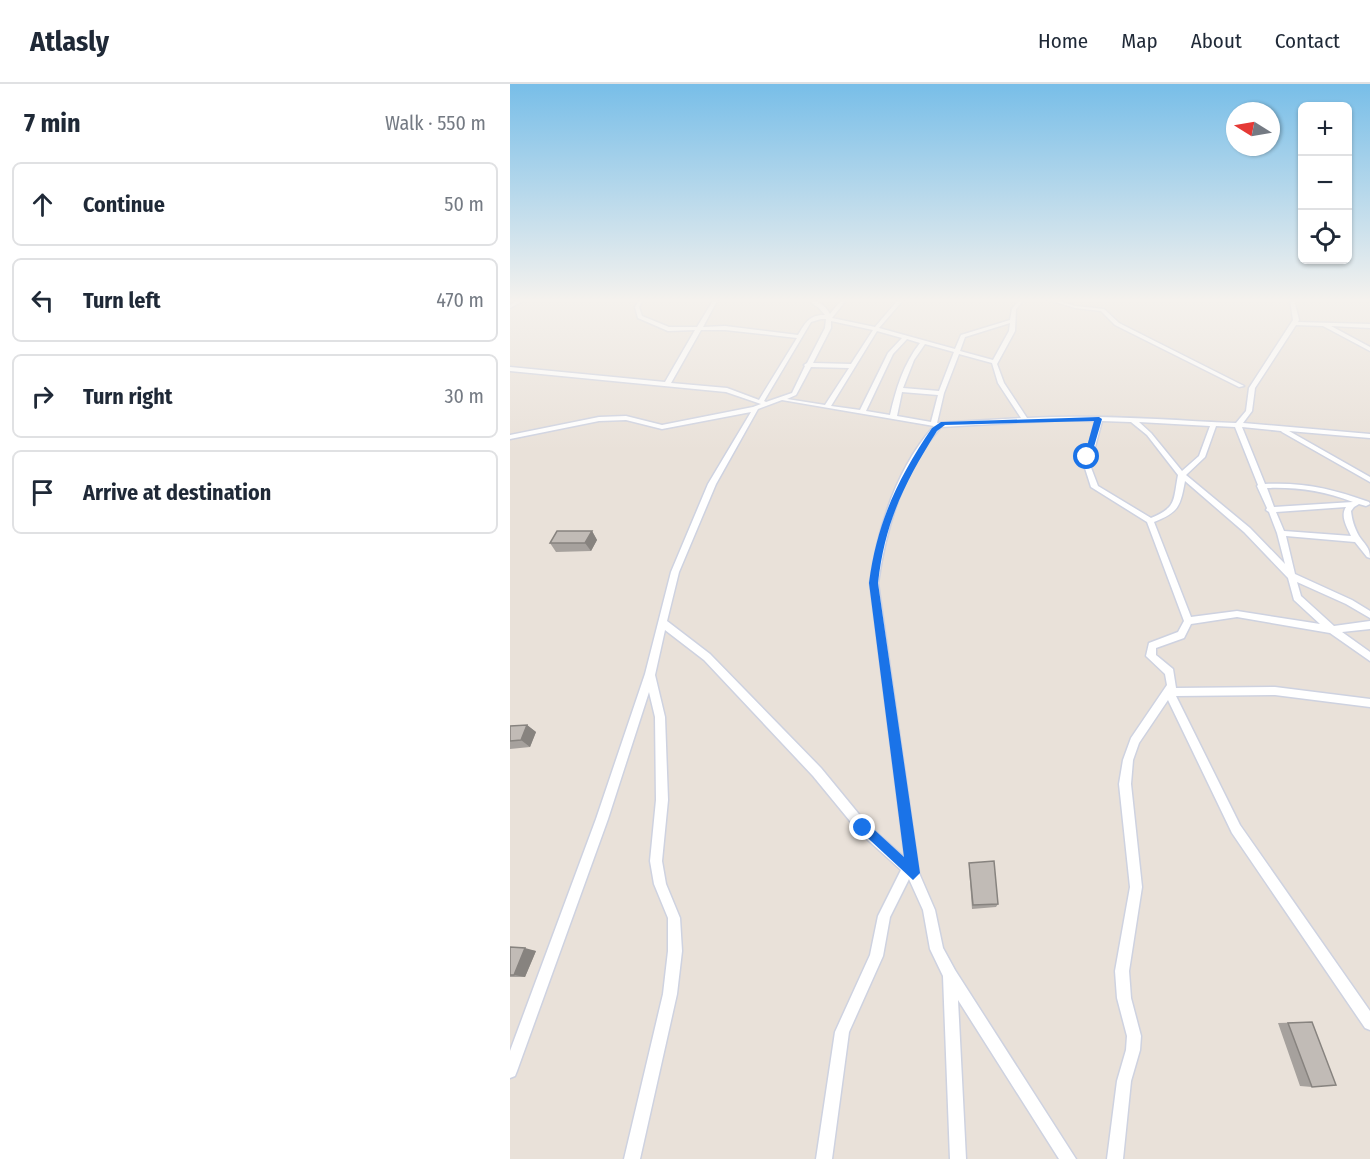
<!DOCTYPE html>
<meta charset="utf-8">
<style>
body{margin:0;font-family:"Fira Sans Condensed",sans-serif;background:#f2f2f3;color:#1f2937}
.controls{position:absolute;right:18px;top:18px;display:grid;overflow:hidden;border-radius:9px;box-shadow:0 2px 4px #0004}
.controls button{width:54px;height:54px;display:grid;place-items:center;padding:0;border:0;border-bottom:2px solid #e0e1e3;background:#fff;color:#1f2937;font:30px sans-serif}
.compass{position:absolute;left:716px;top:18px;width:54px;height:54px;border-radius:50%;background:#fff;box-shadow:0 2px 4px #0004;rotate:281deg}
.stop{position:absolute;width:18px;height:18px;margin:-14px;border:4px solid #1a73e8;border-radius:50%;background:#fff}
.stop.end{background:#1a73e8;border-color:#fff;box-shadow:0 2px 6px #0008}
.list{margin:0;padding:0;list-style:none}
h2{display:flex;justify-content:space-between;align-items:center;height:78px;margin:0;padding:0 24px;font-size:26px}
h2 small{font-size:20px;font-weight:400;color:#747a83}
.list li{display:grid;grid-template-columns:39px 1fr auto;gap:18px;align-items:center;box-sizing:border-box;height:84px;margin:0 12px 12px;padding:0 12px;border:2px solid #e0e1e3;border-radius:9px}
.list b{display:block;font-size:22px;white-space:nowrap}
.list em{font-size:20px;font-style:normal;color:#747a83}
.icon{flex:none;width:33px;height:33px;fill:none;stroke:currentColor;stroke-width:2;stroke-linecap:round;stroke-linejoin:round}
.map{position:relative;flex:none;width:860px;height:1075px;overflow:hidden}
header{display:flex;align-items:center;gap:36px;box-sizing:border-box;height:84px;padding:0 30px;background:#fff;border-bottom:2px solid #e0e1e3}
header strong{font-size:28px}
nav{display:flex;gap:33px;margin-inline-start:auto;font-size:21px}
main{display:flex}
aside{flex:1;background:#fff}
.map>svg:first-child{display:block}
.lines{fill:none;stroke-linecap:round;stroke-linejoin:round}
.street-casing{stroke:#ced2e0;stroke-width:3}
.street{fill:#fff;fill-rule:evenodd}
.wall{fill:#a6a19d}
.shaded-wall{fill:#87837f}
.building{fill:#c1bbb6;stroke:#87837f;stroke-width:1.5}
.route{fill:#1a73e8}
</style>
<header>
<strong>Atlasly</strong>
<nav><a>Home</a><a>Map</a><a>About</a><a>Contact</a></nav>
</header>
<main>
<aside>
<h2>7 min<small>Walk · 550 m</small></h2>
<ul class="list">
<li><svg class="icon" aria-label="ahead" viewBox="0 0 24 24"><path d="M12 20V5M6 11l6-6 6 6"/></svg><div><b>Continue</b></div><em>50 m</em></li>
<li><svg class="icon" aria-label="left" viewBox="0 0 24 24"><path d="M17 20v-9H6M10 6l-5 5 5 5"/></svg><div><b>Turn left</b></div><em>470 m</em></li>
<li><svg class="icon" aria-label="right" viewBox="0 0 24 24"><path d="M7 20v-9h11M14 6l5 5-5 5"/></svg><div><b>Turn right</b></div><em>30 m</em></li>
<li><svg class="icon" aria-label="arrive" viewBox="0 0 24 24"><path d="M6 21V4h12l-3 4 3 4H6"/></svg><div><b>Arrive at destination</b></div></li>
</ul>
</aside>
<div class="map">
<svg width="860" height="1075" viewBox="0 0 860 1075">
<rect width="100%" height="100%" fill="#e9e1d9"/>
<g class="lines">
<g class="street-casing">
<path id="street" d="M 10,215 L 16,215 L 0,224 L 0,221 Z
M 130,215 L 134,215 L 129,223 L 132,232 L 159,243 L 187,243 L 204,215 L 208,215 L 193,243 L 215,242 L 288,251 C 296,238 299,231 315,231 L 309,224 L 296,215 C 306,215 315,221 320,230 L 332,215 L 337,215 L 322,234 L 365,243 L 389,215 L 394,215 L 369,244 L 445,265 L 451,251 L 500,236 L 502,225 L 510,215 L 515,215 L 506,225 L 505,247 L 487,280 L 494,299 L 517,334 C 587,330 657,336 726,339 L 736,327 L 739,304 L 783,236 L 780,215 L 784,215 L 789,236 L 788,238 L 860,240 L 860,244 L 821,242 L 860,263 L 860,267 L 813,242 L 786,241 L 745,304 L 742,327 L 733,339 L 860,350 L 860,354 L 779,347 L 860,393 L 860,398 L 772,348 L 771,347 L 732,343 L 755,400 C 794,398 823,405 859,418 L 860,420 L 856,422 L 849,420 L 844,423 L 841,427 C 842,436 844,443 849,452 C 854,460 860,463 860,474 L 857,473 L 845,458 L 776,452 L 785,490 L 842,516 L 860,527 L 860,534 L 836,520 L 787,498 L 791,512 L 824,542 L 860,537 L 860,545 L 832,548 L 860,568 L 860,577 L 820,549 L 727,533 L 681,540 L 674,554 L 646,564 L 646,571 L 663,585 L 666,604 L 765,603 L 860,615 L 860,623 L 765,611 L 666,612 L 730,741 L 860,927 L 860,946 L 855,944 L 722,749 L 658,616 L 629,659 L 623,676 L 621,700 L 632,803 L 619,887 L 621,914 L 631,952 L 630,966 L 621,997 L 613,1075 L 597,1075 L 607,997 L 616,966 L 617,952 L 607,914 L 605,887 L 620,803 L 609,700 L 613,676 L 621,654 L 657,601 L 655,590 L 636,572 L 639,559 L 668,548 L 674,537 L 637,438 L 581,403 L 574,381 L 585,337 L 553,336 L 431,343 C 393,385 376,444 368,499 L 409,789 L 425,826 L 433,864 L 445,886 L 566,1075 L 549,1075 L 448,916 L 456,1075 L 440,1075 L 433,892 L 420,865 L 413,826 L 399,795 L 380,833 L 373,872 L 339,948 L 322,1075 L 306,1075 L 325,948 L 360,871 L 368,832 L 391,786 L 349,748 L 303,692 L 194,576 L 155,546 L 145,591 L 155,633 L 158,716 L 152,777 L 156,800 L 170,834 L 172,867 L 167,910 L 130,1075 L 114,1075 L 153,910 L 158,867 L 158,834 L 144,800 L 140,777 L 146,716 L 145,633 L 139,608 L 98,735 L 7,987 L 5,992 L 0,994 L 0,967 L 86,735 L 135,590 L 161,488 L 198,400 L 241,328 L 152,345 L 116,336 L 89,337 L 0,355 L 0,351 L 89,333 L 116,332 L 152,341 L 243,323 L 251,320 L 216,308 L 0,287 L 0,283 L 155,298 L 185,246 L 158,247 L 128,234 L 125,223 ZM 311,235 L 316,235 L 315,244 L 297,279 L 294,281 L 295,282 L 282,309 L 256,318 L 254,317 L 301,238 ZM 321,237 L 363,246 L 341,280 L 303,279 L 321,244 ZM 500,239 L 499,247 L 483,276 L 450,267 L 455,253 ZM 191,246 L 215,246 L 287,254 L 249,316 L 217,304 L 161,299 ZM 367,247 L 392,254 L 378,269 L 350,326 L 321,322 ZM 397,255 L 410,259 C 393,281 386,305 380,331 L 356,327 L 383,270 ZM 415,260 L 444,268 L 429,307 L 393,304 L 404,276 ZM 449,270 L 482,279 L 488,299 L 511,334 L 427,339 L 434,309 ZM 301,283 L 339,284 L 315,321 L 277,315 L 286,311 ZM 392,308 L 428,311 L 421,338 L 387,332 ZM 272,316 L 424,342 C 386,385 368,444 360,499 L 395,774 L 357,740 L 311,684 L 200,570 L 157,537 L 169,488 L 206,400 L 248,325 ZM 592,337 L 621,338 L 637,351 L 668,391 C 663,417 667,423 641,434 L 588,402 L 580,381 ZM 629,338 L 700,342 L 689,372 L 672,387 L 641,349 ZM 706,342 L 725,343 L 748,401 L 747,402 L 757,424 L 756,426 L 759,428 L 767,449 L 775,480 L 740,444 L 676,391 L 695,373 ZM 675,397 L 734,448 L 778,494 L 784,516 L 810,540 L 727,527 L 681,533 L 644,438 C 669,428 670,423 675,397 ZM 757,404 C 787,403 814,407 843,418 L 764,423 ZM 836,423 C 830,432 837,443 841,452 L 774,447 L 766,428 Z
M 536,215 L 543,215 L 565,222 L 594,225 L 609,239 L 734,302 L 729,303 L 605,241 L 591,227 L 565,224 Z"/>
</g>
<use href="#street" class="street"/>
</g>
<path class="wall" d="M 82,447 L 87,456 L 81,467 L 46,468 L 40,459 Z
M 17,641 L 26,648 L 20,663 L 0,665 L 0,642 Z
M 459,779 L 488,820 L 486,823 L 462,825 L 459,784 Z
M 0,863 L 26,867 L 15,893 L 0,893 Z
M 802,938 L 802,1003 L 790,1002 L 768,939 Z"/>
<path class="shaded-wall" d="M 82,447 L 87,456 L 81,467 L 75,459 Z
M 17,641 L 26,648 L 20,663 L 11,656 Z
M 15,864 L 26,867 L 15,893 L 4,891 Z"/>
<path class="building" d="M 47,447 L 82,447 L 75,459 L 40,459 Z
M 17,641 L 11,656 L 0,657 L 0,642 Z
M 484,777 L 488,820 L 463,821 L 459,779 Z
M 0,863 L 15,864 L 4,891 L 0,891 Z
M 802,938 L 826,1001 L 802,1003 L 778,939 Z"/>
<linearGradient id="sky" x2="0" y2="1"><stop stop-color="#78bee8"/><stop offset="0.59" stop-color="#f5f2ee"/><stop offset="1" stop-color="#f5f2ee" stop-opacity="0"/></linearGradient>
<rect width="860" height="366" fill="url(#sky)"/>
<path class="route" d="M 589,333 L 592,335 L 581,373 L 577,375 L 574,373 L 584,337 L 435,341 L 427,347 C 395,398 375,437 368,499 L 410,789 L 403,796 L 347,744 L 349,740 L 358,740 L 394,773 L 359,499 C 367,438 388,394 422,344 L 431,338 Z"/>
</svg>
<div class="controls">
<button>+</button>
<button>−</button>
<button><svg class="icon" aria-label="locate" viewBox="0 0 24 24"><circle cx="12" cy="12" r="6"/><path d="M12 2v4M12 18v4M2 12h4M18 12h4"/></svg></button>
</div>
<svg class="compass" viewBox="-18 -18 36 36"><path d="M0-13l5 13h-10z" fill="#e53935"/><path d="M0 13l5-13h-10z" fill="#747a83"/></svg>
<div class="stop" style="left:577px;top:373px"></div>
<div class="stop end" style="left:353px;top:744px"></div>
</div>
</main>
